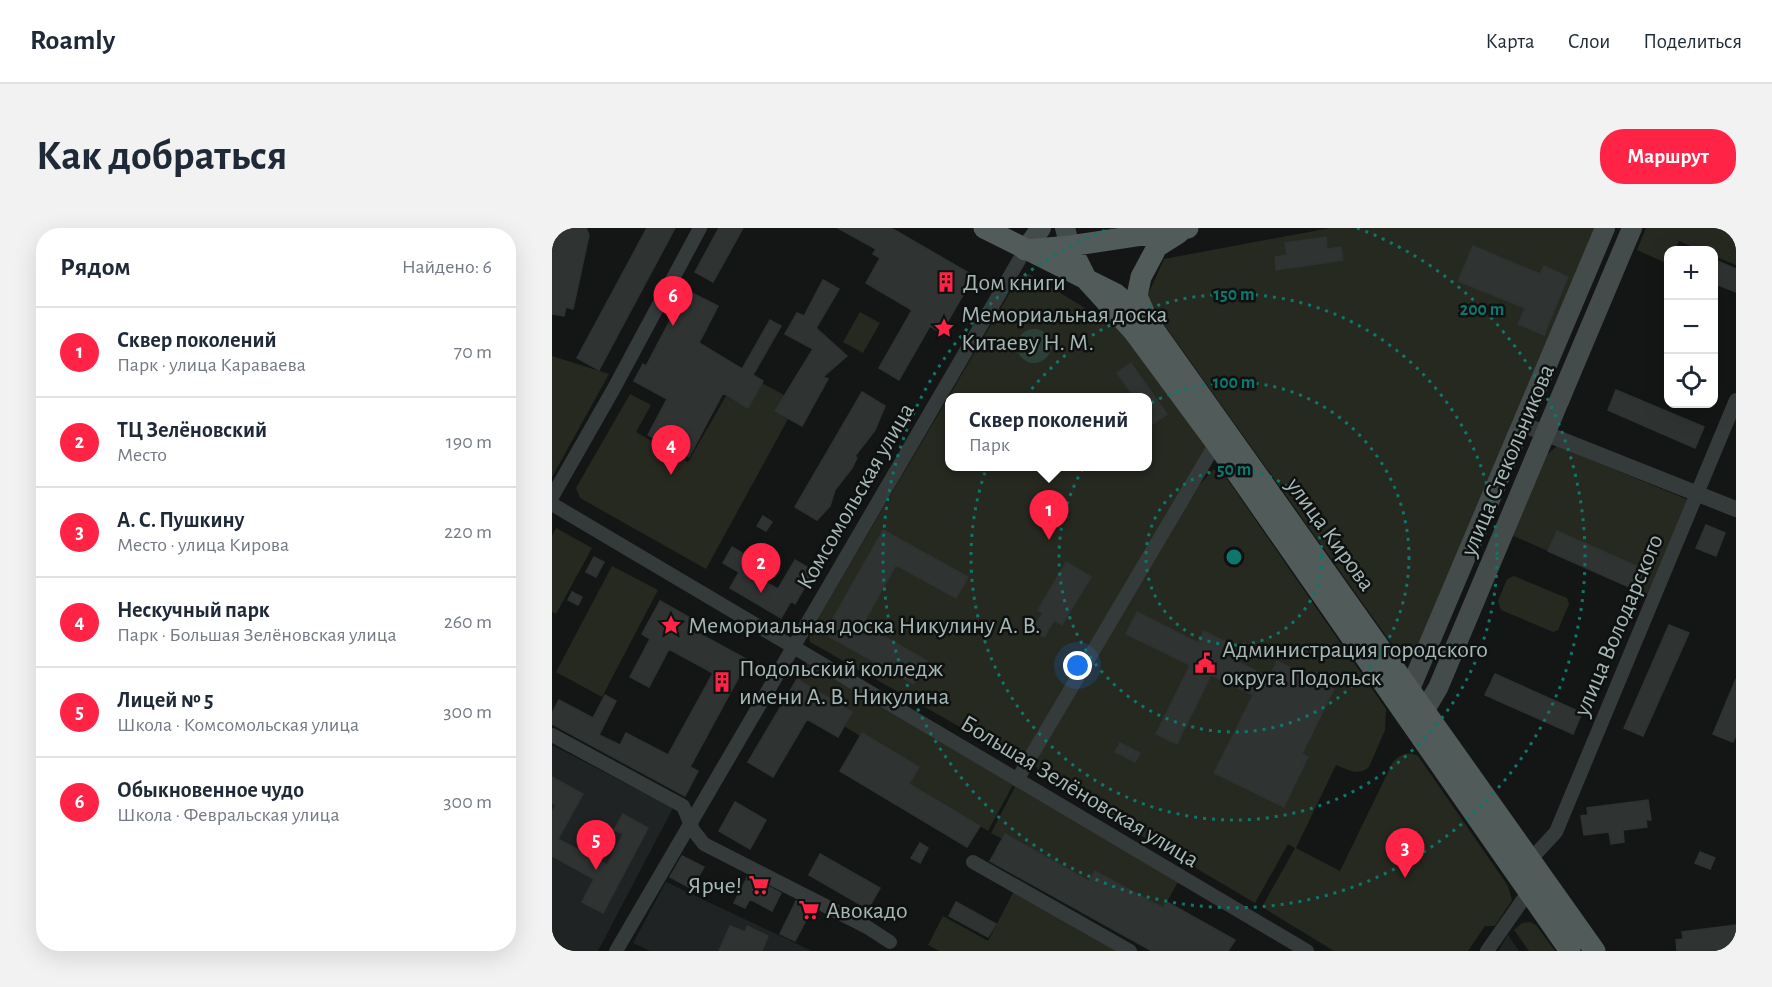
<!DOCTYPE html>
<html lang="ru">
<meta charset="utf-8">
<style>
body{margin:0;font-family:"Alegreya Sans",sans-serif;background:#f2f2f3;color:#1f2937}
.controls{position:absolute;right:18px;top:18px;display:grid;overflow:hidden;border-radius:12px;box-shadow:0 6px 24px #0002}
.controls button{width:54px;height:54px;display:grid;place-items:center;padding:0;border:0;border-bottom:2px solid #e0e1e3;background:#fff;color:#1f2937;font:30px sans-serif}
.you{position:absolute;left:526px;top:438px;width:21px;height:21px;margin:-15px;border:4px solid #fff;border-radius:50%;background:#1a73e8;box-shadow:0 0 0 9px #1a73e833}
.badge{display:grid;place-items:center;width:39px;height:39px;border-radius:50%;background:#ff2346;color:#fff;font-size:20px;font-weight:700}
.pin{position:absolute;translate:-50% -50px;filter:drop-shadow(0 2px 3px #0008)}
.pin::after{content:'';position:absolute;top:32px;width:21px;height:18px;background:inherit;clip-path:polygon(0 0,100% 0,50% 100%)}
.popup{position:absolute;left:393px;top:165px;width:207px;height:78px;box-sizing:border-box;display:grid;place-content:center;border-radius:12px;background:#fff;filter:drop-shadow(0 2px 4px #0005);font-size:20px;white-space:nowrap;color:#747a83}
.popup b{font-size:22px;color:#1f2937}
.popup::after{content:'';position:absolute;left:50%;top:100%;margin-left:-12px;border:12px solid transparent;border-top-color:#fff}
.list{margin:0;padding:0;list-style:none}
h2{display:flex;justify-content:space-between;align-items:center;height:78px;margin:0;padding:0 24px;font-size:26px}
h2 small{font-size:20px;font-weight:400;color:#747a83}
.list li{display:grid;grid-template-columns:39px 1fr auto;gap:18px;align-items:center;box-sizing:border-box;height:90px;padding:0 24px;border-top:2px solid #e0e1e3}
.list b{display:block;font-size:22px;white-space:nowrap}
.list p{margin:0;font-size:20px;white-space:nowrap;color:#747a83}
.list em{font-size:20px;font-style:normal;color:#747a83}
.icon{flex:none;width:33px;height:33px;fill:none;stroke:currentColor;stroke-width:2;stroke-linecap:round;stroke-linejoin:round}
.map{position:relative;flex:none;width:1184px;height:723px;overflow:hidden;border-radius:24px}
header{display:flex;align-items:center;gap:36px;box-sizing:border-box;height:84px;padding:0 30px;background:#fff;border-bottom:2px solid #e0e1e3}
header strong{font-size:28px}
nav{display:flex;gap:33px;margin-inline-start:auto;font-size:21px}
.intro{display:flex;align-items:center;justify-content:space-between;box-sizing:border-box;height:144px;padding:0 36px}
h1{margin:0;font-size:42px}
.button{padding:15px 27px;border-radius:24px;background:#ff2346;color:#fff;font-size:21px;font-weight:700}
main{display:flex;gap:36px;padding:0 36px}
aside{flex:1;background:#fff;border-radius:24px;box-shadow:0 6px 24px #0002}
.map>svg:first-child{display:block}
.built{fill:#202323}
.green{fill:#262920;fill-rule:evenodd}
.water{fill:#2c4038}
.building{fill:#2f3332;stroke:#2e3232;stroke-width:1.5}
.lines{fill:none;stroke-linecap:round;stroke-linejoin:round}
.minor{stroke:#353b3b;stroke-width:14}
.tertiary{stroke:#353b3b;stroke-width:16}
.secondary{stroke:#434c4b;stroke-width:20}
.primary{stroke:#515b5a;stroke-width:21}
.ring{fill:none;stroke:#0f766e;stroke-width:3;stroke-dasharray:3 6}
.labels{text-anchor:middle;stroke-width:5;stroke-linejoin:round;paint-order:stroke}
.poi-label{font-size:24px;fill:#a5b8b5;stroke:#0f1111;text-anchor:start}
.street-label{font-size:24px;fill:#a5b8b5;stroke:#0f1111}
.centre{fill:#0f766e;stroke:#0f1111;stroke-width:3}
.ring-label{font-size:18px;text-anchor:middle;font-weight:bold;fill:#0f766e;stroke:#0f1111;stroke-width:5;stroke-linejoin:round;paint-order:stroke}
</style>
<header>
<strong>Roamly</strong>
<nav><a>Карта</a><a>Слои</a><a>Поделиться</a></nav>
</header>
<div class="intro"><h1>Как добраться</h1><a class="button">Маршрут</a></div>
<main>
<aside>
<h2>Рядом<small>Найдено: 6</small></h2>
<ul class="list">
<li><span class="badge">1</span><div><b>Сквер поколений</b><p>Парк · улица Караваева</p></div><em>70 m</em></li>
<li><span class="badge">2</span><div><b>ТЦ Зелёновский</b><p>Место</p></div><em>190 m</em></li>
<li><span class="badge">3</span><div><b>А. С. Пушкину</b><p>Место · улица Кирова</p></div><em>220 m</em></li>
<li><span class="badge">4</span><div><b>Нескучный парк</b><p>Парк · Большая Зелёновская улица</p></div><em>260 m</em></li>
<li><span class="badge">5</span><div><b>Лицей № 5</b><p>Школа · Комсомольская улица</p></div><em>300 m</em></li>
<li><span class="badge">6</span><div><b>Обыкновенное чудо</b><p>Школа · Февральская улица</p></div><em>300 m</em></li>
</ul>
</aside>
<div class="map">
<svg width="1184" height="723" viewBox="0 0 1184 723">
<rect width="100%" height="100%" fill="#141616"/>
<path class="built" d="M 0,517 L 121,580 L 46,723 L 0,723 Z
M 114,654 L 258,722 L 258,723 L 98,723 L 81,715 Z
M 956,707 L 967,723 L 946,723 Z"/>
<path class="green" d="M 778,0 L 1046,0 L 870,419 L 844,422 L 594,71 L 612,31 Z
M 1094,0 L 1184,0 L 1184,37 L 1162,28 L 1162,22 L 1148,22 L 1127,13 L 1123,22 L 1116,22 L 1116,36 L 1085,22 Z
M 477,46 L 574,105 L 655,217 L 474,528 L 461,529 L 258,414 L 257,406 L 467,49 ZM 398,170 L 596,170 L 596,238 L 398,238 Z
M 308,84 L 328,95 L 311,125 L 291,114 Z
M 0,128 L 57,146 L 0,249 Z
M 210,155 L 232,167 L 223,183 L 236,191 L 154,341 L 28,270 L 24,260 L 78,166 L 99,177 L 84,204 L 136,234 L 174,168 L 196,180 Z
M 1005,218 L 1139,273 L 1099,369 L 1084,362 L 1093,342 L 1005,304 L 996,323 L 959,307 L 992,229 Z
M 661,242 L 669,242 L 834,481 L 833,502 L 817,539 C 806,549 795,541 784,537 L 744,620 L 788,643 L 841,534 C 849,526 855,523 866,528 L 956,658 L 960,672 L 943,698 L 933,698 L 916,723 L 782,723 L 710,679 L 743,620 L 736,616 L 703,675 L 488,548 L 483,535 L 640,265 Z
M 4,300 L 40,320 L 4,386 L 0,384 L 0,308 Z
M 60,338 L 106,362 L 50,469 L 4,444 Z
M 962,348 L 1015,370 L 1017,376 L 1006,402 L 1001,404 L 949,382 L 946,373 L 955,351 Z
M 255,433 L 462,555 L 436,603 L 357,556 L 367,539 L 310,505 L 308,508 L 292,498 L 300,484 L 245,451 Z
M 465,555 L 627,652 L 611,681 L 544,643 L 538,653 L 453,606 L 450,611 L 439,605 Z
M 463,661 L 573,723 L 387,723 L 376,717 L 391,688 L 436,713 Z
M 978,694 L 984,697 L 1003,723 L 977,723 L 962,702 L 970,695 Z"/>
<path class="water" d="M465 118a17 17 0 1 1 34 0a17 17 0 1 1-34 0Z"/>
<path class="building" d="M 5,0 L 34,0 L 37,7 L 21,81 L 14,79 L 12,88 L 0,86 L 0,25 Z
M 95,0 L 123,0 L 47,142 L 25,130 Z
M 167,0 L 191,0 L 161,54 L 143,44 Z
M 286,0 L 339,0 L 422,48 L 389,105 L 378,98 L 347,152 L 327,140 L 360,82 L 314,55 L 328,30 L 321,26 L 324,21 Z
M 774,9 L 775,21 L 789,19 L 791,32 L 724,42 L 723,29 L 735,27 L 733,15 Z
M 921,18 L 988,46 L 992,38 L 1016,49 L 992,107 L 966,96 L 973,80 L 906,53 Z
M 1161,31 L 1184,41 L 1184,64 L 1161,55 Z
M 271,52 L 287,61 L 264,100 L 295,128 L 271,149 L 276,151 L 250,198 L 223,183 L 261,121 L 233,106 L 245,85 L 252,88 Z
M 134,62 L 166,78 L 147,115 L 190,141 L 218,92 L 229,98 L 201,147 L 211,153 L 196,180 L 171,165 L 137,229 L 96,207 L 115,171 L 82,153 L 91,136 L 94,138 Z
M 579,135 L 615,186 L 601,196 L 596,188 L 596,170 L 583,170 L 565,145 Z
M 1064,162 L 1152,199 L 1143,220 L 1056,182 Z
M 310,164 L 333,178 L 323,202 L 303,228 L 305,230 L 300,240 L 283,262 L 278,278 L 265,292 L 243,279 Z
M 211,288 L 220,294 L 214,303 L 205,298 Z
M 1154,297 L 1173,305 L 1164,328 L 1144,320 Z
M 331,302 L 416,349 L 404,370 L 344,337 L 311,396 L 375,433 L 362,456 L 269,404 L 276,392 L 279,394 Z
M 1005,303 L 1093,342 L 1084,362 L 996,323 Z
M 180,319 L 200,331 L 204,324 L 218,333 L 208,351 L 226,361 L 243,332 L 262,343 L 243,376 L 239,373 L 229,390 L 178,360 L 187,344 L 171,335 Z
M 42,329 L 52,334 L 44,349 L 34,344 Z
M 514,334 L 539,349 L 510,397 L 502,392 L 492,409 L 480,402 L 491,385 L 486,382 Z
M 20,364 L 30,369 L 26,377 L 16,372 Z
M 108,373 L 142,392 L 137,400 L 196,432 L 138,539 L 146,543 L 133,568 L 0,496 L 0,485 L 7,472 L 41,490 L 53,467 L 64,473 L 47,507 L 68,517 L 74,505 L 116,527 L 161,445 L 117,421 L 97,459 L 78,449 L 98,411 L 90,406 Z
M 585,384 L 646,415 L 652,403 L 680,417 L 674,428 L 717,449 L 725,433 L 782,461 L 750,526 L 756,529 L 732,579 L 662,545 L 701,467 L 659,447 L 625,516 L 604,506 L 638,437 L 574,406 Z
M 1117,397 L 1137,405 L 1091,508 L 1072,500 Z
M 943,446 L 1030,485 L 1021,506 L 933,467 Z
M 245,451 L 300,484 L 286,509 L 255,491 L 221,549 L 196,534 Z
M 1184,451 L 1184,507 L 1181,514 L 1161,506 Z
M 310,505 L 367,539 L 357,556 L 428,598 L 415,619 L 288,543 Z
M 568,515 L 588,525 L 583,534 L 563,524 Z
M 0,549 L 31,566 L 6,611 L 55,637 L 71,606 L 62,602 L 71,586 L 96,600 L 51,685 L 30,674 L 42,651 L 0,628 L 0,584 L 4,577 L 0,575 Z
M 1096,572 L 1099,592 L 1094,592 L 1095,599 L 1071,602 L 1072,614 L 1059,616 L 1057,604 L 1032,607 L 1029,588 L 1036,587 L 1035,580 Z
M 183,574 L 214,592 L 198,621 L 167,603 Z
M 453,606 L 537,653 L 543,643 L 611,680 L 615,674 L 683,712 L 676,723 L 600,723 L 438,633 Z
M 368,615 L 376,620 L 368,635 L 359,630 Z
M 1148,624 L 1163,630 L 1158,641 L 1143,635 Z
M 268,626 L 328,660 L 316,681 L 257,647 Z
M 130,628 L 152,639 L 140,661 L 118,649 Z
M 196,648 L 229,665 L 220,683 L 198,671 L 193,680 L 182,675 Z
M 244,673 L 260,681 L 243,713 L 228,706 Z
M 404,674 L 444,696 L 436,709 L 397,688 Z
M 1184,697 L 1184,723 L 1125,723 L 1124,712 L 1131,711 L 1130,704 Z
M 178,698 L 193,704 L 195,698 L 216,708 L 210,723 L 167,723 Z"/>
<g class="lines">
<path class="minor" d="M 0,269 L 61,162 L 148,0
M 0,276 L 755,723
M 0,507 L 131,578 L 141,602 L 152,616 L 315,699 L 338,714
M 465,552 L 664,215
M 979,631 L 1004,604 L 1184,172
M 421,634 L 578,723
M 64,723 L 473,22
M 935,723 L 977,663"/>
<path class="tertiary" d="M 972,197 L 1184,281"/>
<path class="secondary" d="M 513,0 L 518,18
M 473,22 L 489,0
M 852,475 L 1053,0
M 865,495 L 886,460 L 1080,0"/>
<path class="primary" d="M 432,0 L 564,66 L 596,93 L 1043,723
M 518,18 L 536,54 L 582,104 L 664,215 L 1018,723
M 473,22 L 518,18 L 636,0
M 596,93 L 585,68 L 589,49 L 605,19 L 627,5"/>
</g>
<g class="ring">
<circle cx="682" cy="329" r="88"/>
<circle cx="682" cy="329" r="175"/>
<circle cx="682" cy="329" r="263"/>
<path d="M805 0A351 351 0 1 1 559 0"/>
</g>
<defs>
<g id="building-bare" transform="scale(1.62)"><path d="M-4-6H4V6H1V3H-1V6H-4ZM-2.5-4.3h1.7v1.8h-1.7ZM.8-4.3h1.7v1.8H.8ZM-2.5-1h1.7V.8h-1.7ZM.8-1h1.7V.8H.8Z" fill="#ff2346" stroke="#0f1111" stroke-width="2.5" paint-order="stroke"/></g>
<g id="sight-bare" transform="scale(1.62)"><path d="M0-6L1.8-2.2L6-1.7L2.9 1.2L3.7 5.4L0 3.3L-3.7 5.4L-2.9 1.2L-6-1.7L-1.8-2.2Z" fill="#ff2346" stroke="#0f1111" stroke-width="2.5" paint-order="stroke"/></g>
<g id="civic-bare" transform="scale(1.62)"><path d="M-.6-6.5H3V-4.5H.6V-3L4-1V1h2V6H-6V1h2V-1L-.6-3ZM-1.2 2.5V6h2.4V2.5Z" fill="#ff2346" stroke="#0f1111" stroke-width="2.5" paint-order="stroke"/></g>
<g id="supermarket-bare" transform="scale(1.62)"><path d="M-6-5.5h2.5l.6 2H6L4.5 2H-2.5L-4.4-4H-6ZM-1.5 3.2a1.3 1.3 0 1 0 .1 0ZM3 3.2a1.3 1.3 0 1 0 .1 0Z" fill="#ff2346" stroke="#0f1111" stroke-width="2.5" paint-order="stroke"/></g>
</defs>
<g fill-rule="evenodd">
<use href="#building-bare" x="394" y="54"/>
<use href="#sight-bare" x="392" y="100"/>
<use href="#sight-bare" x="119" y="397"/>
<use href="#civic-bare" x="653" y="435"/>
<use href="#building-bare" x="170" y="454"/>
<use href="#supermarket-bare" x="207" y="657"/>
<use href="#supermarket-bare" x="257" y="682"/>
</g>
<g class="labels">
<g class="poi-label">
<text x="411" y="62">Дом книги</text>
<text x="409" y="94">Мемориальная доска<tspan x="409" dy="28">Китаеву Н. М.</tspan></text>
<text x="136" y="405">Мемориальная доска Никулину А. В.</text>
<text x="670" y="429">Администрация городского<tspan x="670" dy="28">округа Подольск</tspan></text>
<text x="187" y="448">Подольский колледж<tspan x="187" dy="28">имени А. В. Никулина</tspan></text>
<text x="190" y="665" text-anchor="end">Ярче!</text>
<text x="274" y="690">Авокадо</text>
</g>
<g class="street-label">
<text transform="translate(955 232) rotate(-67)" y="8">улица Стекольникова</text>
<text transform="translate(303 268) rotate(-60)" y="8">Комсомольская улица</text>
<text transform="translate(779 306) rotate(54)" y="8">улица Кирова</text>
<text transform="translate(1066 397) rotate(-67)" y="8">улица Володарского</text>
<text transform="translate(528 563) rotate(31)" y="8">Большая Зелёновская улица</text>
</g>
</g>
<circle cx="682" cy="329" r="9" class="centre"/>
<g class="ring-label">
<text x="682" y="72">150 m</text>
<text x="930" y="87">200 m</text>
<text x="682" y="160">100 m</text>
<text x="682" y="247">50 m</text>
</g>
</svg>
<div class="controls">
<button>+</button>
<button>−</button>
<button><svg class="icon" aria-label="locate" viewBox="0 0 24 24"><circle cx="12" cy="12" r="6"/><path d="M12 2v4M12 18v4M2 12h4M18 12h4"/></svg></button>
</div>
<div class="you"></div>
<div class="pin badge" style="left:497px;top:312px">1</div>
<div class="popup"><b>Сквер поколений</b>Парк</div>
<div class="pin badge" style="left:209px;top:365px">2</div>
<div class="pin badge" style="left:853px;top:650px">3</div>
<div class="pin badge" style="left:119px;top:247px">4</div>
<div class="pin badge" style="left:44px;top:642px">5</div>
<div class="pin badge" style="left:121px;top:98px">6</div>
</div>
</main>
